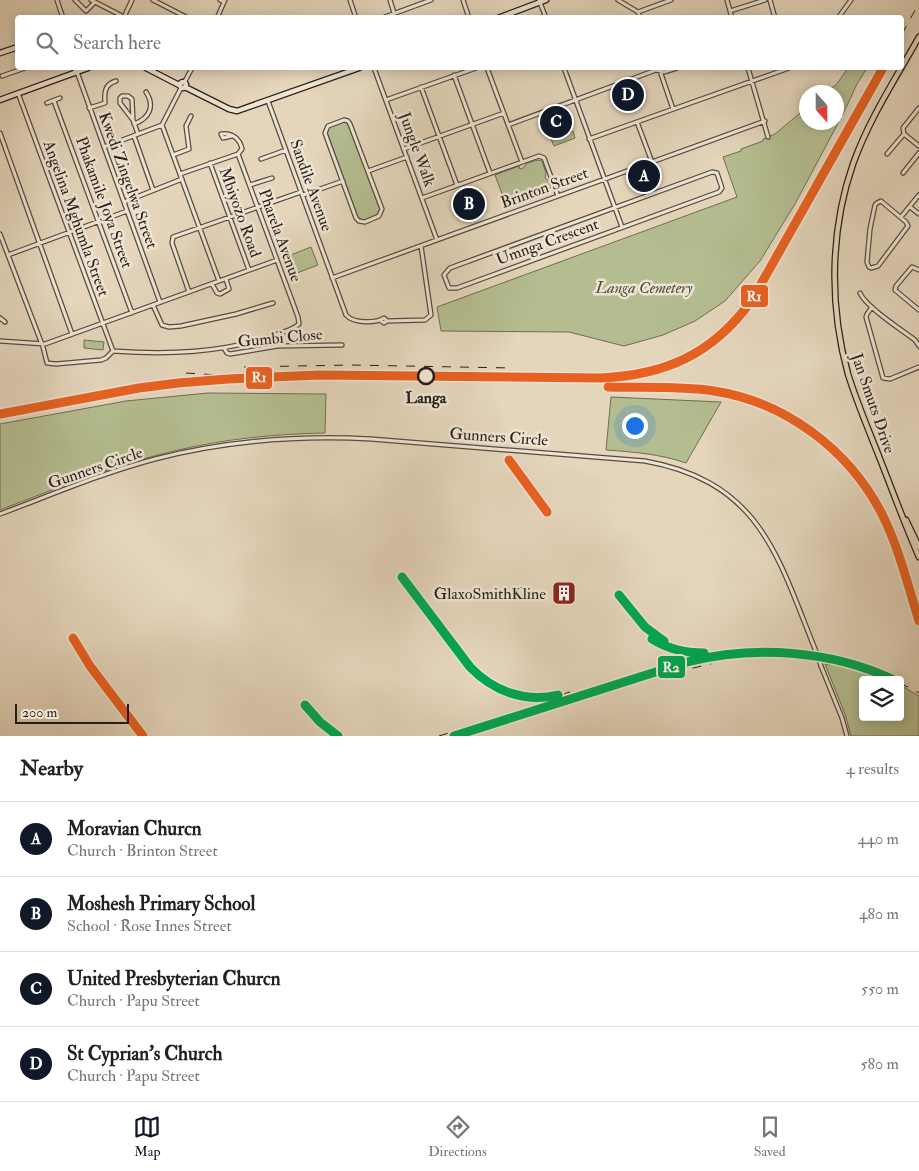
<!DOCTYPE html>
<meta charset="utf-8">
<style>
body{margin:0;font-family:"IM FELL Double Pica",serif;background:#f2f2f2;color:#222}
.controls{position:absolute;right:15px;bottom:15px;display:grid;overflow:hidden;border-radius:5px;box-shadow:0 2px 12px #0003}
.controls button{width:45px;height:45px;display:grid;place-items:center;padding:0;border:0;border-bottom:1px solid #e0e0e0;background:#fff;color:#222;font:25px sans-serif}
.compass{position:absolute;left:799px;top:85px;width:45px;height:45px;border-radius:50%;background:#fff;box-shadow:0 2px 12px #0003;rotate:159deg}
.scale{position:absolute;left:15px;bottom:12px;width:114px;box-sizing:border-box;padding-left:5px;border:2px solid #281d17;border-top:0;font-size:14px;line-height:18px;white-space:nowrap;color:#281d17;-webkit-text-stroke:4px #ede4d3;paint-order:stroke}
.you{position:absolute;left:634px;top:425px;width:18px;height:18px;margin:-12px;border:4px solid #fff;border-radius:50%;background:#1a73e8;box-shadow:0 0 0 8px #1a73e833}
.badge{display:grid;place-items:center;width:32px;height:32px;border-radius:50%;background:#111827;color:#fff;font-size:16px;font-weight:700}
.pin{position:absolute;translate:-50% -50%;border:2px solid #fff;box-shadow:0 1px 5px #0006}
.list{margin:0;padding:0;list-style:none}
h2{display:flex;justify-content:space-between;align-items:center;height:65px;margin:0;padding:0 20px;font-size:21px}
h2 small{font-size:16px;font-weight:400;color:#767676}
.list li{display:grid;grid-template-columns:32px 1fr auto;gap:15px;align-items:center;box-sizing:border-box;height:75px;padding:0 20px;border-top:1px solid #e0e0e0}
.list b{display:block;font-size:19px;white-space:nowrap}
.list p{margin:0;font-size:16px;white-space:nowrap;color:#767676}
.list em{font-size:16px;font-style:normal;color:#767676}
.icon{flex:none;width:28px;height:28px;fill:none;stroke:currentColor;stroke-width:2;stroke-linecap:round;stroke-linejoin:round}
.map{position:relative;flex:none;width:919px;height:736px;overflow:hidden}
.search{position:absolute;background:#fff;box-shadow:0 2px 12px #0003;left:15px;right:15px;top:15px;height:55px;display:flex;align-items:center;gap:12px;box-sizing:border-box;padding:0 18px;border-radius:5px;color:#767676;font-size:19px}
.sheet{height:365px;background:#fff}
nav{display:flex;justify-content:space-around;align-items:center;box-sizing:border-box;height:70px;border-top:1px solid #e0e0e0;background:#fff;font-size:14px;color:#767676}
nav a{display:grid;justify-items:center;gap:2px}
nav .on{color:#111827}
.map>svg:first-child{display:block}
.green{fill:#b4bd90;stroke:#6e6d54}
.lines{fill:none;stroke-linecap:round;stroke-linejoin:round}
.street-casing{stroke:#574b40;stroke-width:5.5}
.secondary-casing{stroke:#281d17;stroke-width:7}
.primary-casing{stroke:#281d17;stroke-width:7}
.street{stroke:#ede4d3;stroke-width:3}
.secondary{stroke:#ede4d3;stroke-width:4.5}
.primary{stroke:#e4d5bb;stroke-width:4.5}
.rail{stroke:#281d17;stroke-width:1;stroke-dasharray:9 9;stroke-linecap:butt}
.street-bridge-casing{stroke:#574b40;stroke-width:5.5;stroke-linecap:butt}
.street-bridge{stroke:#ede4d3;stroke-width:3}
.rail-1-casing{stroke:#ede4d3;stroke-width:12}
.rail-2-casing{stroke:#ede4d3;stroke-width:12}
.rail-1{stroke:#e86121;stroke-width:9}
.rail-2{stroke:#00a651;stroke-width:9}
.stop-dot{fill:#ede4d3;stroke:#281d17;stroke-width:2.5}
.labels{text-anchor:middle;stroke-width:5;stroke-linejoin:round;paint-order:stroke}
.street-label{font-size:16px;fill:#281d17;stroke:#ede4d3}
.park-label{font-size:16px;font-style:italic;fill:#524d3b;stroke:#ede4d3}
.stop-label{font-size:16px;font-weight:bold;fill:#281d17;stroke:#ede4d3}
.poi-label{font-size:16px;fill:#281d17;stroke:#ede4d3;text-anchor:end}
.line-badge{stroke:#ede4d3;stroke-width:2}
.badge-label{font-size:14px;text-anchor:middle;font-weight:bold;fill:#fff}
</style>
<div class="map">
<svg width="919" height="736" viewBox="0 0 919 736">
<rect width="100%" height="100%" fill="#e4d5bb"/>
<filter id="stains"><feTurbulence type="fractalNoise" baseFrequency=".004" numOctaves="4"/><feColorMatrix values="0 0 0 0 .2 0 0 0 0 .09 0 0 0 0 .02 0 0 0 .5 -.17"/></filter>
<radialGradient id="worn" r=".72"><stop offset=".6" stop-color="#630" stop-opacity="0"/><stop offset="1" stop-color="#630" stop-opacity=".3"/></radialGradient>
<path class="green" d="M 848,68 L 867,68 L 857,84 L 843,114 L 795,204 L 760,261 L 725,301 L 695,321 L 663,335 L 624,346 L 569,332 L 441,331 L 437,307 L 737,197 L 723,157 L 741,151 L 741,149 L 763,141 L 763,139 L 775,134 L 806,108 L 806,122 L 836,122 L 836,92 L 825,92 L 836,85 Z
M 344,121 L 349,124 L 380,209 L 378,215 L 364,220 L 358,218 L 327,132 L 330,126 Z
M 573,131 L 575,138 L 554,146 L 551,139 Z
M 538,160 L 542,161 L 546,173 L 545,178 L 549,181 L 551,188 L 550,191 L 507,207 L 495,175 L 519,166 L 520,169 L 523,168 L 527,163 Z
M 311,247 L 318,265 L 289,276 L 283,258 Z
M 84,340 L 104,342 L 103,350 L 84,348 Z
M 208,393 L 326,394 L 325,433 C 274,434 224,439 174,451 C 114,465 57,488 0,510 L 0,424 L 126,401 Z
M 611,397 L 721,402 L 686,463 C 660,454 634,452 606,450 Z
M 832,662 L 857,668 L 888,680 L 863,680 L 863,717 L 900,717 L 900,685 L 919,696 L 919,736 L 851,736 L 845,714 L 825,664 L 830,665 Z"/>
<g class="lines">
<g class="street-casing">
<path id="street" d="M 57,0 L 63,18
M 75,0 L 86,11 L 95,2
M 91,0 L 126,18
M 153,0 L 188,18
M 220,0 L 224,2
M 350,0 L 356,18
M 390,0 L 394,13
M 463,0 L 469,18
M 539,0 L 546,18
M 618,0 L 638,12 L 640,18
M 727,0 L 732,18
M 770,0 L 775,18
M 730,11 L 765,0
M 638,12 L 671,0
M 124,17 L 132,0
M 217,18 L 225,0
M 382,18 L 431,0
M 838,18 L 851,0
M 73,68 L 77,72 L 160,302
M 374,68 L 437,240
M 487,68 L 522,162
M 564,68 L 622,227
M 659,68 L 673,109
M 748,68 L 768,137
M 454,75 L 490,173
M 2,76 L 25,68
M 184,83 L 192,68
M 421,87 L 457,185
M 181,88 L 162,125 L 219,281
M 18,93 L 113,351
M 386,100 L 476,68
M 54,101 L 132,313
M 268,101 L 346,315 C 354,324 376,323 384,318 L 387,321 L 384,323 L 381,321
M 47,103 L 60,98
M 89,108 L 105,103 C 104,92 105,84 116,81
M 133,120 L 120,103 L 120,98 L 122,96 L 128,96 L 132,99 L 133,120 L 138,134
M 344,120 L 348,121 L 350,124 L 382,209 L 379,216 L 365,222 L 359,221 L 356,218 L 325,133 L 328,126 Z
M 637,122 L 652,162
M 134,124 C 150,118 155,106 146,92
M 508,125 L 656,70 L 664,72 L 677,68
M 0,133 L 72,334
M 904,134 L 919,146
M 134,136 L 153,190
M 232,136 L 223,138 L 221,134 C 232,132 240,139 242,149 L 238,154
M 589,139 L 789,68
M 104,147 L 162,125
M 404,149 L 504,113
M 887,154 L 904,134 L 903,128 L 919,108
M 173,155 L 189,149 L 186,126 L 191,116
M 261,159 L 286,150
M 210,163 L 249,270
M 368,171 L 407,157
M 712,172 L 717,173 L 722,188 L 719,192 L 457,288 L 449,288 L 444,275 L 450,268 Z
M 903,173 L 919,153
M 180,174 L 238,154
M 250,185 L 272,178
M 303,195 L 343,181
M 422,198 L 539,156 L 544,158 L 558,196
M 881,201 L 906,222 L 908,226 L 878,266 L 871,268 L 869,267 L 867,262 L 870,229 L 875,205 L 877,203 Z
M 124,202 L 182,179
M 910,207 L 919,214
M 901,217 L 919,195
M 0,234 L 43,347 L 47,363 L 56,364 L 101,360 L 106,358 L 113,351
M 8,255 L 127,211
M 919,270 L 912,267 L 896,286 L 895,290 L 919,310
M 332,278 L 765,121
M 212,284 L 217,293 L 220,294 L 229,289 L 226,279
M 189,292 L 172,243 L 173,237 L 301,192
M 860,293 C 866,307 902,330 915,340 L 919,346
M 153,305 L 162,325 L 169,327 L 181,326 L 236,314 L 273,303
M 872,307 L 867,314 L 866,317 L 883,378 L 890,379 L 919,367
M 0,318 L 5,322
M 387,321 L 425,320 L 431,315 L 421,246
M 0,341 L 45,344 L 277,260
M 224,348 L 227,353 L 230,354 L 278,346 L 342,345
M 113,351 C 168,355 222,353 275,335 C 283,332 293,330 299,324 L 298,317 L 238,154
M 0,514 C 51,495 102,473 155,459 C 226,441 298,435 371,439 L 645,461 C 762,482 778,558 817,654
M 821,666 L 842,718 L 847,736"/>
</g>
<g class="secondary-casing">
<path id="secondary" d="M 498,18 L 546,0
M 0,53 L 18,47
M 146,68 L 179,85
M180 85a3 3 0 1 1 6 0a3 3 0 1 1-6 0Z
M 185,87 L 229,109 L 237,111 L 359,68
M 0,100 L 88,68"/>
</g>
<g class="primary-casing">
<path id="primary" d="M 919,37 C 896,78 869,119 853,164 C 830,230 829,306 848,374 C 857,403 869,431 880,459 C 893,492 905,525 919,557
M 906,520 L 919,547"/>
</g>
<use href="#street" class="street"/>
<use href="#secondary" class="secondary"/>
<use href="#primary" class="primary"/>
<path class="rail" d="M 902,34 L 919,3
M 244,367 L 350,365 L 513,368
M 186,373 L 218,375
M 267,377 L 320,375 L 618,377 C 674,372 719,345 752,300 L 883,68
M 509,460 L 547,512
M 402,577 L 470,667 C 497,695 533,704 570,692
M 619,595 L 645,627 L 661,640
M 73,638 L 90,666 L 143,736
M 652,639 C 669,649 687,653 707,653
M 675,672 L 711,664
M 900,683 L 919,693
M 305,705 L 320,722 L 338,736
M 439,736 L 461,729
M 454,736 L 687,662 C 754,645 831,650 894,680"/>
<g class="street-bridge-casing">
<path id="street-bridge" d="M 817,654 L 821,666"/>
</g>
<use href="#street-bridge" class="street-bridge"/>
<g class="rail-1-casing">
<path id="rail-1" d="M 608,387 C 644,388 679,386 714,391 C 786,402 849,450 882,514 C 899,548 908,586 919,621
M 0,414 L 139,388 L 178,383 L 228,379 L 320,375 L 601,378 C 666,375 713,354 752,300 L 883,68
M 509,460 L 547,512
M 73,638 L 90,666 L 143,736"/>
</g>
<g class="rail-2-casing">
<path id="rail-2" d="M 402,577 L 470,667 C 493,691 525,703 558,695
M 619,595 L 645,627 L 664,641
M 652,639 C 668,649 685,653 704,653
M 305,705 L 320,722 L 338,736
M 454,736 L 687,662 C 754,645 831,650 894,680"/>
</g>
<use href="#rail-1" class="rail-1"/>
<use href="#rail-2" class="rail-2"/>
</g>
<defs>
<g id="building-square" transform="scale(1.25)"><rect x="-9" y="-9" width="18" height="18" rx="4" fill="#8f2418" stroke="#ede4d3"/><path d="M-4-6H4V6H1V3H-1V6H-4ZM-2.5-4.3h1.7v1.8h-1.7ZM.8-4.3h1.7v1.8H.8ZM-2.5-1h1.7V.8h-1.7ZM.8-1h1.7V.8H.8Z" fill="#fff"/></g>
</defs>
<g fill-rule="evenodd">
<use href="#building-square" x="564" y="593"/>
</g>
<circle class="stop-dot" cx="426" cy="376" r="8"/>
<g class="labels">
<g class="street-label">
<text transform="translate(418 149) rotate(70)" y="6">Jungle Walk</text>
<text transform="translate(129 180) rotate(70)" y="6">Kwedi Zingelwa Street</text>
<text transform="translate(312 185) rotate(70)" y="6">Sandile Avenue</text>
<text transform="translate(544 187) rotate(-20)" y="6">Brinton Street</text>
<text transform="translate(105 202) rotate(70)" y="6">Phakamile Joya Street</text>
<text transform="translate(241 212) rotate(70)" y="6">Mbiyozo Road</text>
<text transform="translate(77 218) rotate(70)" y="6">Angelina Mghumla Street</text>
<text transform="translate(281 235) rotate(70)" y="6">Pharela Avenue</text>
<text transform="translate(547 241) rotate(-20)" y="6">Umnga Crescent</text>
<text transform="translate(280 337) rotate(-5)" y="6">Gumbi Close</text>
<text transform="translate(874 403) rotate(71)" y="6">Jan Smuts Drive</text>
<text transform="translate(499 436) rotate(4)" y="6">Gunners Circle</text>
<text transform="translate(95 467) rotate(-19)" y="6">Gunners Circle</text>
</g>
<g class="park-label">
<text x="644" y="293">Langa Cemetery</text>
</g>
<g class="stop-label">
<text x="426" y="403">Langa</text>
</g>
<g class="poi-label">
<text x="546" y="599">GlaxoSmithKline</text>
</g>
</g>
<g class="line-badge">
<rect x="740" y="284" width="29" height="24" rx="5" fill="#e86121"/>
<rect x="245" y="366" width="28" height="24" rx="5" fill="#e86121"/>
<rect x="657" y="655" width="29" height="24" rx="5" fill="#00a651"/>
</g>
<g class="badge-label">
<text x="754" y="301">R1</text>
<text x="259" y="382">R1</text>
<text x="671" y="672">R2</text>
</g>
<rect width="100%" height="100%" filter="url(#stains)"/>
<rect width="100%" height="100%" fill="url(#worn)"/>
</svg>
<div class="controls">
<button><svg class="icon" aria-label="layers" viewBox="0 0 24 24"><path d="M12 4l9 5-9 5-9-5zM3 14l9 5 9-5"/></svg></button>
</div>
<svg class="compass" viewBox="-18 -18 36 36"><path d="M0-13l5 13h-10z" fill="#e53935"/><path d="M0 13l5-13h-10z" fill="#767676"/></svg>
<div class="scale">200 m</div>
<div class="you"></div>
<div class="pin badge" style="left:644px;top:176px">A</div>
<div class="pin badge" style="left:469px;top:204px">B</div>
<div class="pin badge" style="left:556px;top:122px">C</div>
<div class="pin badge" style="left:628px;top:95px">D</div>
<div class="search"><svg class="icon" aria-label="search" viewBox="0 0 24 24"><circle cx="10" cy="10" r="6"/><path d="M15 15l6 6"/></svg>Search here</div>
</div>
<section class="sheet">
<h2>Nearby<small>4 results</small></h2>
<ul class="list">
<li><span class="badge">A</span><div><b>Moravian Churcn</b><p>Church · Brinton Street</p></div><em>440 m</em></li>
<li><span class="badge">B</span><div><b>Moshesh Primary School</b><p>School · Rose Innes Street</p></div><em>480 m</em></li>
<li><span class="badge">C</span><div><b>United Presbyterian Churcn</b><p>Church · Papu Street</p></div><em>550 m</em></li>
<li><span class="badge">D</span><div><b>St Cyprian's Church</b><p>Church · Papu Street</p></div><em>580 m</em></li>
</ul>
</section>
<nav>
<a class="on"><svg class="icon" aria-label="map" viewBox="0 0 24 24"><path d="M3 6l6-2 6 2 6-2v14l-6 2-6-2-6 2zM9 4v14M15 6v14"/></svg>Map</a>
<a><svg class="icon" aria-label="directions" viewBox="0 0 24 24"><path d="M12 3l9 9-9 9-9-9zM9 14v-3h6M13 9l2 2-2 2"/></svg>Directions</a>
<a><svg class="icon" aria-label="saved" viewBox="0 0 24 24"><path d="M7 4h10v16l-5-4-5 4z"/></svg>Saved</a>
</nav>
